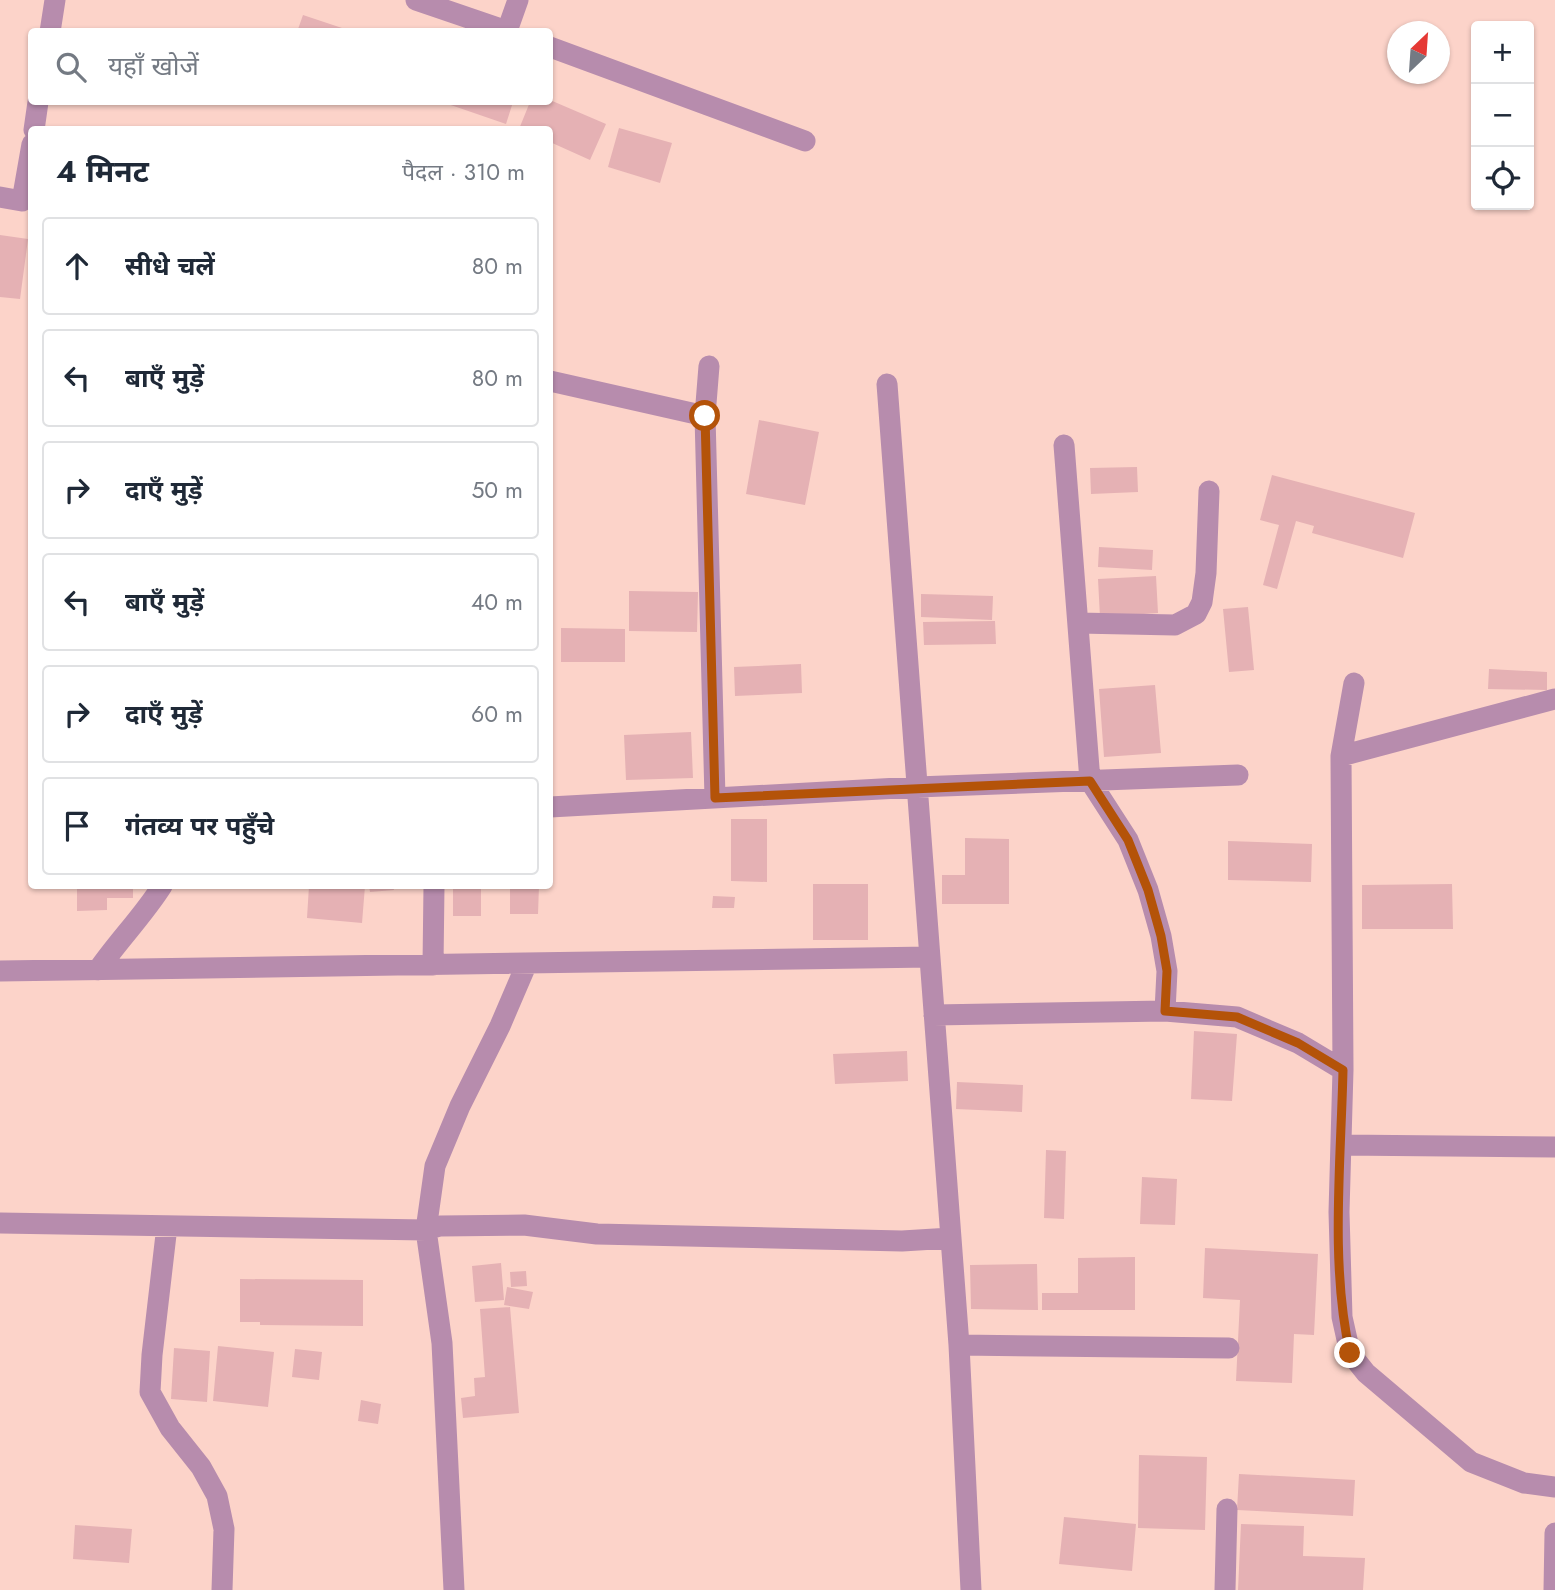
<!DOCTYPE html>
<html lang="hi">
<meta charset="utf-8">
<style>
body{margin:0;font-family:Jost,"Noto Sans Devanagari",sans-serif;background:#f6f6f7;color:#1f2937}
.controls{position:absolute;right:21px;top:21px;display:grid;overflow:hidden;border-radius:7px;box-shadow:0 2px 5px #0004}
.controls button{width:63px;height:63px;display:grid;place-items:center;padding:0;border:0;border-bottom:2px solid #e0e1e3;background:#fff;color:#1f2937;font:35px sans-serif}
.compass{position:absolute;left:1387px;top:21px;width:63px;height:63px;border-radius:50%;background:#fff;box-shadow:0 2px 5px #0004;rotate:25deg}
.stop{position:absolute;width:21px;height:21px;margin:-16px;border:5px solid #b45309;border-radius:50%;background:#fff}
.stop.end{background:#b45309;border-color:#fff;box-shadow:0 2px 7px #0008}
.list{margin:0;padding:0;list-style:none}
h2{display:flex;justify-content:space-between;align-items:center;height:91px;margin:0;padding:0 28px;font-size:30px}
h2 small{font-size:23px;font-weight:400;color:#747a83}
.list li{display:grid;grid-template-columns:46px 1fr auto;gap:21px;align-items:center;box-sizing:border-box;height:98px;margin:0 14px 14px;padding:0 14px;border:2px solid #e0e1e3;border-radius:7px}
.list b{display:block;font-size:26px;white-space:nowrap}
.list em{font-size:23px;font-style:normal;color:#747a83}
.icon{flex:none;width:38px;height:38px;fill:none;stroke:currentColor;stroke-width:2;stroke-linecap:round;stroke-linejoin:round}
.map{position:relative;flex:none;width:1555px;height:1590px;overflow:hidden}
.search{position:absolute;background:#fff;box-shadow:0 2px 5px #0004;left:28px;top:28px;width:525px;height:77px;display:flex;align-items:center;gap:18px;box-sizing:border-box;padding:0 24px;border-radius:7px;color:#747a83;font-size:26px}
.panel{position:absolute;background:#fff;box-shadow:0 2px 5px #0004;left:28px;top:126px;width:525px;height:763px;border-radius:7px}
.map>svg:first-child{display:block}
.building{fill:#e5b1b4}
.lines{fill:none;stroke-linecap:round;stroke-linejoin:round}
.street{stroke:#b78cad;stroke-width:21}
.route{stroke:#b45309;stroke-width:9}
</style>
<div class="map">
<svg width="1555" height="1590" viewBox="0 0 1555 1590">
<rect width="100%" height="100%" fill="#fcd3c9"/>
<path class="building" d="M 303,15 L 351,31 L 351,32 L 297,32 Z
M 550,100 L 606,124 L 590,160 L 550,142 L 550,130 L 519,129 L 530,102 Z
M 442,102 L 513,102 L 506,124 Z
M 619,128 L 672,143 L 660,183 L 608,167 Z
M 0,235 L 28,239 L 20,299 L 0,297 Z
M 759,420 L 819,432 L 805,505 L 746,494 Z
M 1137,467 L 1138,492 L 1091,494 L 1090,468 Z
M 1272,475 L 1415,513 L 1403,558 L 1312,533 L 1314,526 L 1296,521 L 1277,589 L 1263,585 L 1279,525 L 1260,520 Z
M 1099,547 L 1153,550 L 1152,570 L 1098,567 Z
M 1156,576 L 1158,613 L 1100,617 L 1098,579 Z
M 629,591 L 698,592 L 697,632 L 629,631 Z
M 921,594 L 993,596 L 992,620 L 921,617 Z
M 1248,607 L 1254,670 L 1229,672 L 1223,609 Z
M 995,621 L 996,644 L 924,645 L 923,622 Z
M 561,628 L 625,629 L 625,662 L 561,662 Z
M 801,664 L 802,693 L 735,696 L 734,667 Z
M 1489,669 L 1547,672 L 1547,690 L 1488,689 Z
M 1155,685 L 1161,753 L 1104,757 L 1099,689 Z
M 691,732 L 693,778 L 626,780 L 624,735 Z
M 731,819 L 767,819 L 767,882 L 731,881 Z
M 965,838 L 1009,839 L 1009,904 L 942,904 L 942,875 L 965,875 Z
M 1228,841 L 1312,844 L 1311,882 L 1228,880 Z
M 813,884 L 868,884 L 868,940 L 813,940 Z
M 1452,884 L 1453,929 L 1362,929 L 1362,885 Z
M 77,886 L 133,886 L 133,898 L 107,898 L 107,910 L 77,911 Z
M 309,886 L 365,886 L 362,923 L 307,918 Z
M 369,886 L 393,886 L 394,890 L 370,892 Z
M 453,886 L 481,886 L 481,916 L 453,916 Z
M 510,886 L 539,886 L 538,914 L 510,914 Z
M 713,896 L 735,897 L 734,908 L 712,908 Z
M 1194,1031 L 1237,1034 L 1232,1101 L 1191,1099 Z
M 907,1051 L 908,1081 L 835,1084 L 833,1054 Z
M 957,1082 L 1023,1085 L 1022,1112 L 956,1109 Z
M 1046,1150 L 1066,1151 L 1064,1219 L 1044,1218 Z
M 1142,1177 L 1177,1179 L 1175,1225 L 1140,1224 Z
M 1205,1248 L 1318,1254 L 1314,1335 L 1294,1334 L 1292,1383 L 1236,1381 L 1240,1300 L 1203,1298 Z
M 1135,1257 L 1135,1310 L 1042,1310 L 1042,1293 L 1078,1293 L 1078,1258 Z
M 501,1263 L 504,1300 L 475,1302 L 472,1266 Z
M 1037,1264 L 1038,1310 L 971,1309 L 970,1265 Z
M 526,1271 L 527,1286 L 511,1287 L 510,1272 Z
M 240,1279 L 363,1280 L 363,1326 L 260,1325 L 260,1322 L 240,1322 Z
M 507,1287 L 533,1292 L 529,1309 L 504,1305 Z
M 510,1307 L 519,1413 L 463,1418 L 461,1398 L 475,1396 L 474,1378 L 485,1377 L 480,1309 Z
M 218,1346 L 274,1352 L 268,1407 L 213,1401 Z
M 174,1348 L 210,1351 L 207,1402 L 171,1399 Z
M 295,1349 L 322,1352 L 319,1380 L 292,1377 Z
M 361,1400 L 381,1404 L 378,1424 L 358,1421 Z
M 1139,1455 L 1207,1457 L 1205,1530 L 1138,1528 Z
M 1239,1474 L 1355,1480 L 1353,1516 L 1237,1510 Z
M 1064,1517 L 1136,1524 L 1132,1571 L 1059,1564 Z
M 1241,1524 L 1304,1526 L 1303,1556 L 1365,1558 L 1363,1590 L 1238,1590 Z
M 75,1525 L 132,1529 L 129,1563 L 73,1559 Z"/>
<g class="lines">
<path class="street" d="M 416,0 L 507,31 L 518,0
M 50,32 L 55,0
M 550,47 L 805,141
M 34,130 L 38,102
M 0,197 L 22,201 L 32,144
M 709,366 L 705,416 L 715,798
M 550,381 L 705,416
M 887,384 L 959,1345 L 971,1590
M 1064,445 L 1090,781 L 1128,840 L 1148,890 L 1161,936 L 1167,971 L 1165,1011
M 1078,623 L 1175,625 L 1196,614 L 1202,602 L 1206,573 L 1209,491
M 1354,683 L 1341,756 L 1343,1070 L 1339,1212 L 1342,1317 L 1350,1353 L 1366,1373 L 1471,1462 L 1524,1483 L 1555,1487
M 1341,756 L 1555,699
M 550,807 L 917,787 L 1238,775
M 433,965 L 434,886
M 98,970 C 118,941 143,916 162,886
M 0,971 L 930,957
M 934,1015 L 1165,1011 L 1237,1017 L 1298,1043 L 1343,1070
M 1341,1145 L 1555,1147
M 0,1223 L 426,1230 L 440,1226 L 524,1225 L 597,1234 L 902,1241 L 951,1238
M 167,1226 L 152,1355 L 150,1392 L 170,1428 L 201,1467 L 217,1496 L 224,1529 L 222,1590
M 959,1345 L 1229,1348
M 454,1590 L 442,1343 L 426,1230 L 435,1166 L 460,1106 L 500,1026 L 527,963
M 1225,1590 L 1227,1509
M 1554,1590 L 1555,1533"/>
</g>
<g class="lines">
<path class="route" d="M 705,416 L 715,798 L 1090,781 L 1128,840 L 1148,890 L 1161,936 L 1167,971 L 1165,1011 L 1237,1017 L 1298,1043 L 1343,1070 C 1341,1161 1330,1265 1350,1353"/>
</g>
</svg>
<div class="controls">
<button>+</button>
<button>−</button>
<button><svg class="icon" aria-label="locate" viewBox="0 0 24 24"><circle cx="12" cy="12" r="6"/><path d="M12 2v4M12 18v4M2 12h4M18 12h4"/></svg></button>
</div>
<svg class="compass" viewBox="-18 -18 36 36"><path d="M0-13l5 13h-10z" fill="#e53935"/><path d="M0 13l5-13h-10z" fill="#747a83"/></svg>
<div class="stop" style="left:705px;top:416px"></div>
<div class="stop end" style="left:1350px;top:1353px"></div>
<div class="search"><svg class="icon" aria-label="search" viewBox="0 0 24 24"><circle cx="10" cy="10" r="6"/><path d="M15 15l6 6"/></svg>यहाँ खोजें</div>
<section class="panel">
<h2>4 मिनट<small>पैदल · 310 m</small></h2>
<ul class="list">
<li><svg class="icon" aria-label="ahead" viewBox="0 0 24 24"><path d="M12 20V5M6 11l6-6 6 6"/></svg><div><b>सीधे चलें</b></div><em>80 m</em></li>
<li><svg class="icon" aria-label="left" viewBox="0 0 24 24"><path d="M17 20v-9H6M10 6l-5 5 5 5"/></svg><div><b>बाएँ मुड़ें</b></div><em>80 m</em></li>
<li><svg class="icon" aria-label="right" viewBox="0 0 24 24"><path d="M7 20v-9h11M14 6l5 5-5 5"/></svg><div><b>दाएँ मुड़ें</b></div><em>50 m</em></li>
<li><svg class="icon" aria-label="left" viewBox="0 0 24 24"><path d="M17 20v-9H6M10 6l-5 5 5 5"/></svg><div><b>बाएँ मुड़ें</b></div><em>40 m</em></li>
<li><svg class="icon" aria-label="right" viewBox="0 0 24 24"><path d="M7 20v-9h11M14 6l5 5-5 5"/></svg><div><b>दाएँ मुड़ें</b></div><em>60 m</em></li>
<li><svg class="icon" aria-label="arrive" viewBox="0 0 24 24"><path d="M6 21V4h12l-3 4 3 4H6"/></svg><div><b>गंतव्य पर पहुँचे</b></div></li>
</ul>
</section>
</div>
